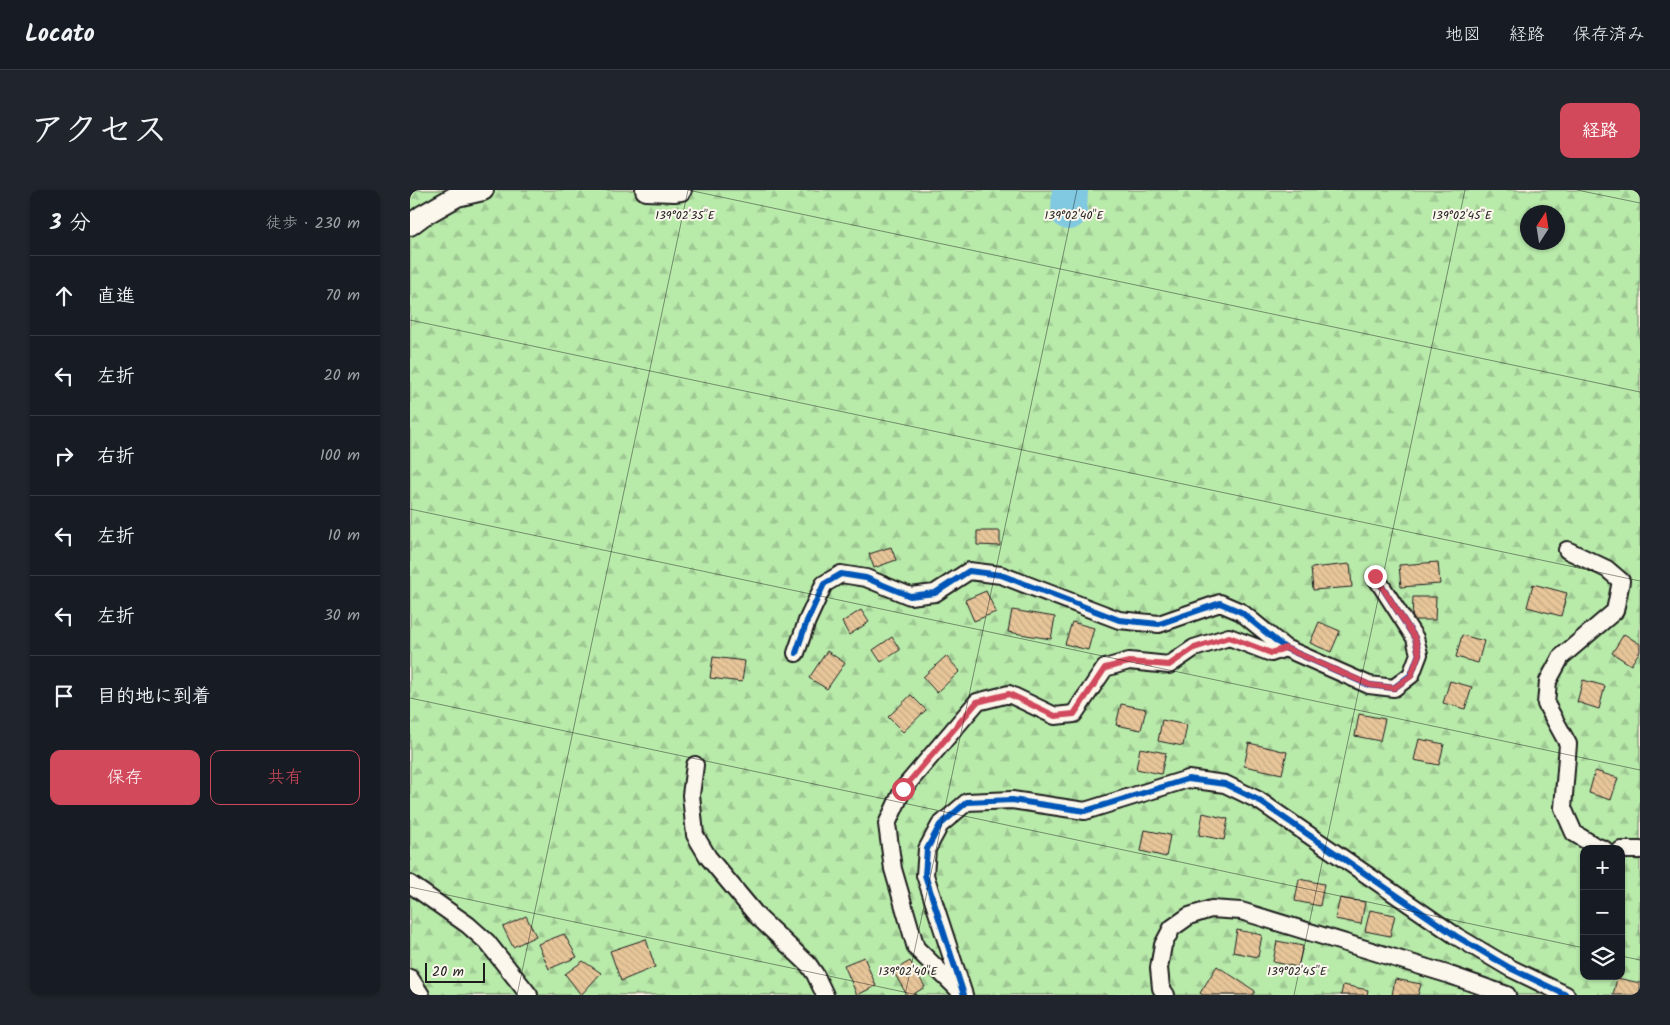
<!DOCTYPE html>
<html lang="ja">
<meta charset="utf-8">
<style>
body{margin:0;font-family:Kalam,"Klee One",sans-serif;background:#20242c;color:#f1f3f6}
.controls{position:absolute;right:15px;bottom:15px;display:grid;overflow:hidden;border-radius:10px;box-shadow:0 1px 4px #0004}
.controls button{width:45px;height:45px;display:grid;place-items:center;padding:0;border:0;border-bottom:1px solid #363941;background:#171b24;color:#f1f3f6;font:25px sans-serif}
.compass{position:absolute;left:1110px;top:15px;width:45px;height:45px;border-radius:50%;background:#171b24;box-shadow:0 1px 4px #0004;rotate:12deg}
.scale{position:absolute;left:15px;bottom:12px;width:60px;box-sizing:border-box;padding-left:5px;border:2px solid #1c1c1c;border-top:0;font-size:14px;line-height:18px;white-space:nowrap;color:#1c1c1c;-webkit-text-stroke:4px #fbf7ec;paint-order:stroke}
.stop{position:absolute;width:15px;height:15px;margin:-11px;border:4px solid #d1495b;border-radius:50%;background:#fff}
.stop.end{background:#d1495b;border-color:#fff;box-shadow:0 1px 5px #0008}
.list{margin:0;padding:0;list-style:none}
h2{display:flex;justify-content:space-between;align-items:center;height:65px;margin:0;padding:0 20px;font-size:21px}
h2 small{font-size:16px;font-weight:400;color:#9ea1a6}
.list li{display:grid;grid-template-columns:32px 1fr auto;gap:15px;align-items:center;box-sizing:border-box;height:80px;padding:0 20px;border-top:1px solid #363941}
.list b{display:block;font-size:19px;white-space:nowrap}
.list em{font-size:16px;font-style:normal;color:#9ea1a6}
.actions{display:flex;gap:10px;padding:15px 20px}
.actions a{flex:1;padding:11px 0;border:1px solid #d1495b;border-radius:10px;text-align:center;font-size:18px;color:#d1495b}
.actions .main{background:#d1495b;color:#fff}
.icon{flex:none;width:28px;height:28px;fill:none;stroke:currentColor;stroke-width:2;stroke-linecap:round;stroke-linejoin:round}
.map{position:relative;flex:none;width:1230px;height:805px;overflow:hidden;border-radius:10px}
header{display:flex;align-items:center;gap:30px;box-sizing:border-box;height:70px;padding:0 25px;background:#171b24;border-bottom:1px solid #363941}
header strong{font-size:24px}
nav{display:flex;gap:28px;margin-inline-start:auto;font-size:18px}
.intro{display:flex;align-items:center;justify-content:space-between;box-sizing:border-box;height:120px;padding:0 30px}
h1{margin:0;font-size:35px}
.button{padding:12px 22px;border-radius:10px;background:#d1495b;color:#fff;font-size:18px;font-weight:700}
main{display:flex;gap:30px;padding:0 30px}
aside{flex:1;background:#171b24;border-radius:10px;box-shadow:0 1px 4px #0004}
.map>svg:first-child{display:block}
.forest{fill:url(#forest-firs);stroke:#6a8363;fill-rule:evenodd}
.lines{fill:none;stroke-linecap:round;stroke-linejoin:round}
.river{stroke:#81c8e1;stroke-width:36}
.building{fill:url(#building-back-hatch);stroke:#1c1c1c}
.minor-casing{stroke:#1c1c1c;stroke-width:20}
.tertiary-casing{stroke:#1c1c1c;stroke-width:24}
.minor{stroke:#fbf7ec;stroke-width:16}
.tertiary{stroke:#fbf7ec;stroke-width:20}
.cycleway-casing{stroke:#fbf7ec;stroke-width:9}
.cycleway{stroke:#0057b8;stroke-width:6}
.route{stroke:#d1495b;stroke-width:6}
.ticks{fill:none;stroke:#1c1c1c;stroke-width:1;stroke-opacity:0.45}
.ticks-label{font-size:12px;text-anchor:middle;fill:#1c1c1c;stroke:#fbf7ec;stroke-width:4;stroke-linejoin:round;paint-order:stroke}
</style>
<header>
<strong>Locato</strong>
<nav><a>地図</a><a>経路</a><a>保存済み</a></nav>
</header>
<div class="intro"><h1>アクセス</h1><a class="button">経路</a></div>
<main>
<aside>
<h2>3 分<small>徒歩 · 230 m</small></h2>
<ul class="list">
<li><svg class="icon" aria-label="ahead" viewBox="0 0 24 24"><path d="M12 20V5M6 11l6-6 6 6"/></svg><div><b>直進</b></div><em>70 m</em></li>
<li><svg class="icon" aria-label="left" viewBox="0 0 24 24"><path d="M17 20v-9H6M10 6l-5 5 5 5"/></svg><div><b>左折</b></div><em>20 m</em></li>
<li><svg class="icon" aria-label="right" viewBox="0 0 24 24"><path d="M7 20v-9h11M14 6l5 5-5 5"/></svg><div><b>右折</b></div><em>100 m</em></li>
<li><svg class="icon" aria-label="left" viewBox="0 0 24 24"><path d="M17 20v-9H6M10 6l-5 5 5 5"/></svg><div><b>左折</b></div><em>10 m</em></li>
<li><svg class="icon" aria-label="left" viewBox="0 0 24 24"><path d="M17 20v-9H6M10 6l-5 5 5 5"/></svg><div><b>左折</b></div><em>30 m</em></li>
<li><svg class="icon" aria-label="arrive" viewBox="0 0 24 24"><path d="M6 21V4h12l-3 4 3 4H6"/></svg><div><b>目的地に到着</b></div></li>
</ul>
<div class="actions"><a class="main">保存</a><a>共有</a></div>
</aside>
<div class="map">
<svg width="1230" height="805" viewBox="0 0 1230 805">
<defs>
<pattern id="forest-firs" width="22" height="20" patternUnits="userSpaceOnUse" patternTransform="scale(1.25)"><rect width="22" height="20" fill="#b8eaaa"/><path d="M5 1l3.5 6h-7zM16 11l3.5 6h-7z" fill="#9ec892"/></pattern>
<pattern id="building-back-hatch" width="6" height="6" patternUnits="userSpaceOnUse" patternTransform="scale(1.25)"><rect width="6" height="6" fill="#e8c69a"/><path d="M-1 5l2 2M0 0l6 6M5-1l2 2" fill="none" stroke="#c6aa84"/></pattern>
</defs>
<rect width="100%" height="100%" fill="#f7eddc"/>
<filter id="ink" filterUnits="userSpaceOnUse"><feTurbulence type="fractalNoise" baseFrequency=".02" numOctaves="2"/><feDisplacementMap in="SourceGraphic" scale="10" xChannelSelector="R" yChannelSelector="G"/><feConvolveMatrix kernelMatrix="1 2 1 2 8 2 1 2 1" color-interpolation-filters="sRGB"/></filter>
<g filter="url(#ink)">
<path class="forest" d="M 0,0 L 1230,0 L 1230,805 L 0,805 ZM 1118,22 L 1148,22 L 1148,52 L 1118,52 ZM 1174,659 L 1211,659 L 1211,786 L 1174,786 Z"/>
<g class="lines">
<path class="river" d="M 659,22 L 660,0"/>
</g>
<path class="building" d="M 567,341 L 590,341 L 590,356 L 567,355 Z
M 481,357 L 486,370 L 464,378 L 459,364 Z
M 1028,372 L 1030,394 L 991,397 L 989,375 Z
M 940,374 L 942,397 L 903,400 L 901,378 Z
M 1123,394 L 1157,403 L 1151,426 L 1117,417 Z
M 576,401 L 586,422 L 564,431 L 555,410 Z
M 1003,407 L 1026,407 L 1025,430 L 1002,430 Z
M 451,420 L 459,432 L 439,445 L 432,432 Z
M 602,420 L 645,427 L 641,449 L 598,442 Z
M 662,432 L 684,438 L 678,460 L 655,454 Z
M 909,432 L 930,441 L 921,462 L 900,453 Z
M 1214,444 L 1230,454 L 1230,461 L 1221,475 L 1202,463 Z
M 1052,445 L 1074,451 L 1068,473 L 1046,467 Z
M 482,447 L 490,460 L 471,472 L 463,460 Z
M 417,461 L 435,473 L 417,499 L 399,488 Z
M 536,466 L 550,481 L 527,503 L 513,487 Z
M 303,467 L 335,471 L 332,492 L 300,488 Z
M 1173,490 L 1195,496 L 1189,519 L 1167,512 Z
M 1040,491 L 1062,497 L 1055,519 L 1033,513 Z
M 501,505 L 516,520 L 493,542 L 478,527 Z
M 711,514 L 736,519 L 731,540 L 706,535 Z
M 949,524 L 975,529 L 970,551 L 945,546 Z
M 752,530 L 777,535 L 773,556 L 748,551 Z
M 1009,549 L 1034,554 L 1029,575 L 1004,570 Z
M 839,553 L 877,562 L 872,584 L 834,576 Z
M 730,558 L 756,563 L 751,584 L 726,579 Z
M 1185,581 L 1208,588 L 1201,610 L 1179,603 Z
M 793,623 L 818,629 L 814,650 L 789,645 Z
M 735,640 L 760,645 L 756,667 L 731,661 Z
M 889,689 L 914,694 L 910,716 L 885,711 Z
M 930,708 L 955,712 L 951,734 L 925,729 Z
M 960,720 L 985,725 L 980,746 L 955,741 Z
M 116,726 L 126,746 L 103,757 L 93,737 Z
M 827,740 L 852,745 L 848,767 L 823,762 Z
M 154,744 L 167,767 L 139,779 L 128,754 Z
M 236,749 L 245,777 L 211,791 L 200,761 Z
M 867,751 L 893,756 L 888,777 L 863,772 Z
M 454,767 L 466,796 L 447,805 L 434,775 Z
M 173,771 L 191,783 L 171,805 L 155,784 Z
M 500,771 L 515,797 L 502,805 L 497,805 L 483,781 Z
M 807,776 L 845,801 L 843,805 L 793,805 L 790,803 Z
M 1207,788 L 1230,793 L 1230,805 L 1203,805 Z
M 985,789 L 1011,794 L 1008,805 L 982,805 Z
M 933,795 L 958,800 L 957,805 L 931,805 Z"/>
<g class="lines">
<g class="minor-casing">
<path id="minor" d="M 1157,360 L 1197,379 L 1211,391 L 1205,421 L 1151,467 L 1138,491 L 1136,514 L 1158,554 L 1153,618 L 1164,643 L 1185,656 L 1194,659
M 386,463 L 397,431 L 414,394 L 431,384 L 456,388 L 500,406 L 525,403 L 559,381 L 591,385 L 709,430 L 749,434 L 810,413 L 831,422 L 875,458 L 959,495 L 984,498 L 1001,485 L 1009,464 L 1005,448 L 965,386
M 285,575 L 281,605 L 285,645 L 298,667 L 348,727 L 398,774 L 405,784 L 415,805
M 1211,660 L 1230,660
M 0,694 L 58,735 L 77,752 L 119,805
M 0,788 L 11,805
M 552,803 L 506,758 L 483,679 L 477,634 L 493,599 L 567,512 L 599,504 L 645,526 L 664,524 L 695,478 L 719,471 L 759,475 L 784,458 L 819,447 L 861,463 L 875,458
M 554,805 L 515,685 L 517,659 L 530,635 L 557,612 L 602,610 L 675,621 L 778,589 L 815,594 L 848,610 L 1046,746 L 1100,778 L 1156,805
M 756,805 L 751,798 L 749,778 L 753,755 L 762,738 L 779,726 L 801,719 L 831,721 L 1037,784 L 1097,805"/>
</g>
<g class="tertiary-casing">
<path id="tertiary" d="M 236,0 L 264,1 L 271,0
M 0,35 L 12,26 L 47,6 L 73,0"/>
</g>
<use href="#minor" class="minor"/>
<use href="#tertiary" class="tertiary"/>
<g class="cycleway-casing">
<path id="cycleway" d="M 386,463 L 397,431 L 414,394 L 431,384 L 456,388 L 500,406 L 525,403 L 559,381 L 591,385 L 709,430 L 749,434 L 810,413 L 831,422 L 875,458 L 959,495 L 984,498 L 1001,485 L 1009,464 L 1005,448 L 965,386
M 554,805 L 515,685 L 517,659 L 530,635 L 557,612 L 602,610 L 675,621 L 778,589 L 815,594 L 848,610 L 1046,746 L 1100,778 L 1156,805"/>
</g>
<use href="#cycleway" class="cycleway"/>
</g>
</g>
<g class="lines" filter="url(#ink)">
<path class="route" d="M 493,599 L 567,512 L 599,504 L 645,526 L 664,524 L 695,478 L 719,472 L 759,475 L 784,458 L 819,447 L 861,463 L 875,458 L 960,495 L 984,498 L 1001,486 L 1009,464 L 1005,448 L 965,386"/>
</g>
<path class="ticks" d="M 278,0 L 1230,202M 1167,0 L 1230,13M 0,130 L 1230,391M 0,319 L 1230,580M 0,508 L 1174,758M 0,697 L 508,805M 1211,766 L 1230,770M 107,805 L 278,0M 495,805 L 667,0M 884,805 L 1055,0"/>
<g class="ticks-label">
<text x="275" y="29">139°02'35"E</text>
<text x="664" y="29">139°02'40"E</text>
<text x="1052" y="29">139°02'45"E</text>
<text x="498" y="785">139°02'40"E</text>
<text x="887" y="785">139°02'45"E</text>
</g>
</svg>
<div class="controls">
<button>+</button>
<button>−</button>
<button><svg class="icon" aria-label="layers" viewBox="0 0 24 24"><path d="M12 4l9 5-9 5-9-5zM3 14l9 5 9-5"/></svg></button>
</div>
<svg class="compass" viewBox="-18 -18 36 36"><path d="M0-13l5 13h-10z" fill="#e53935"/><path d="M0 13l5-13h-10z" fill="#9ea1a6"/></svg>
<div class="scale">20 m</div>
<div class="stop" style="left:493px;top:599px"></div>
<div class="stop end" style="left:965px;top:386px"></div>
</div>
</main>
